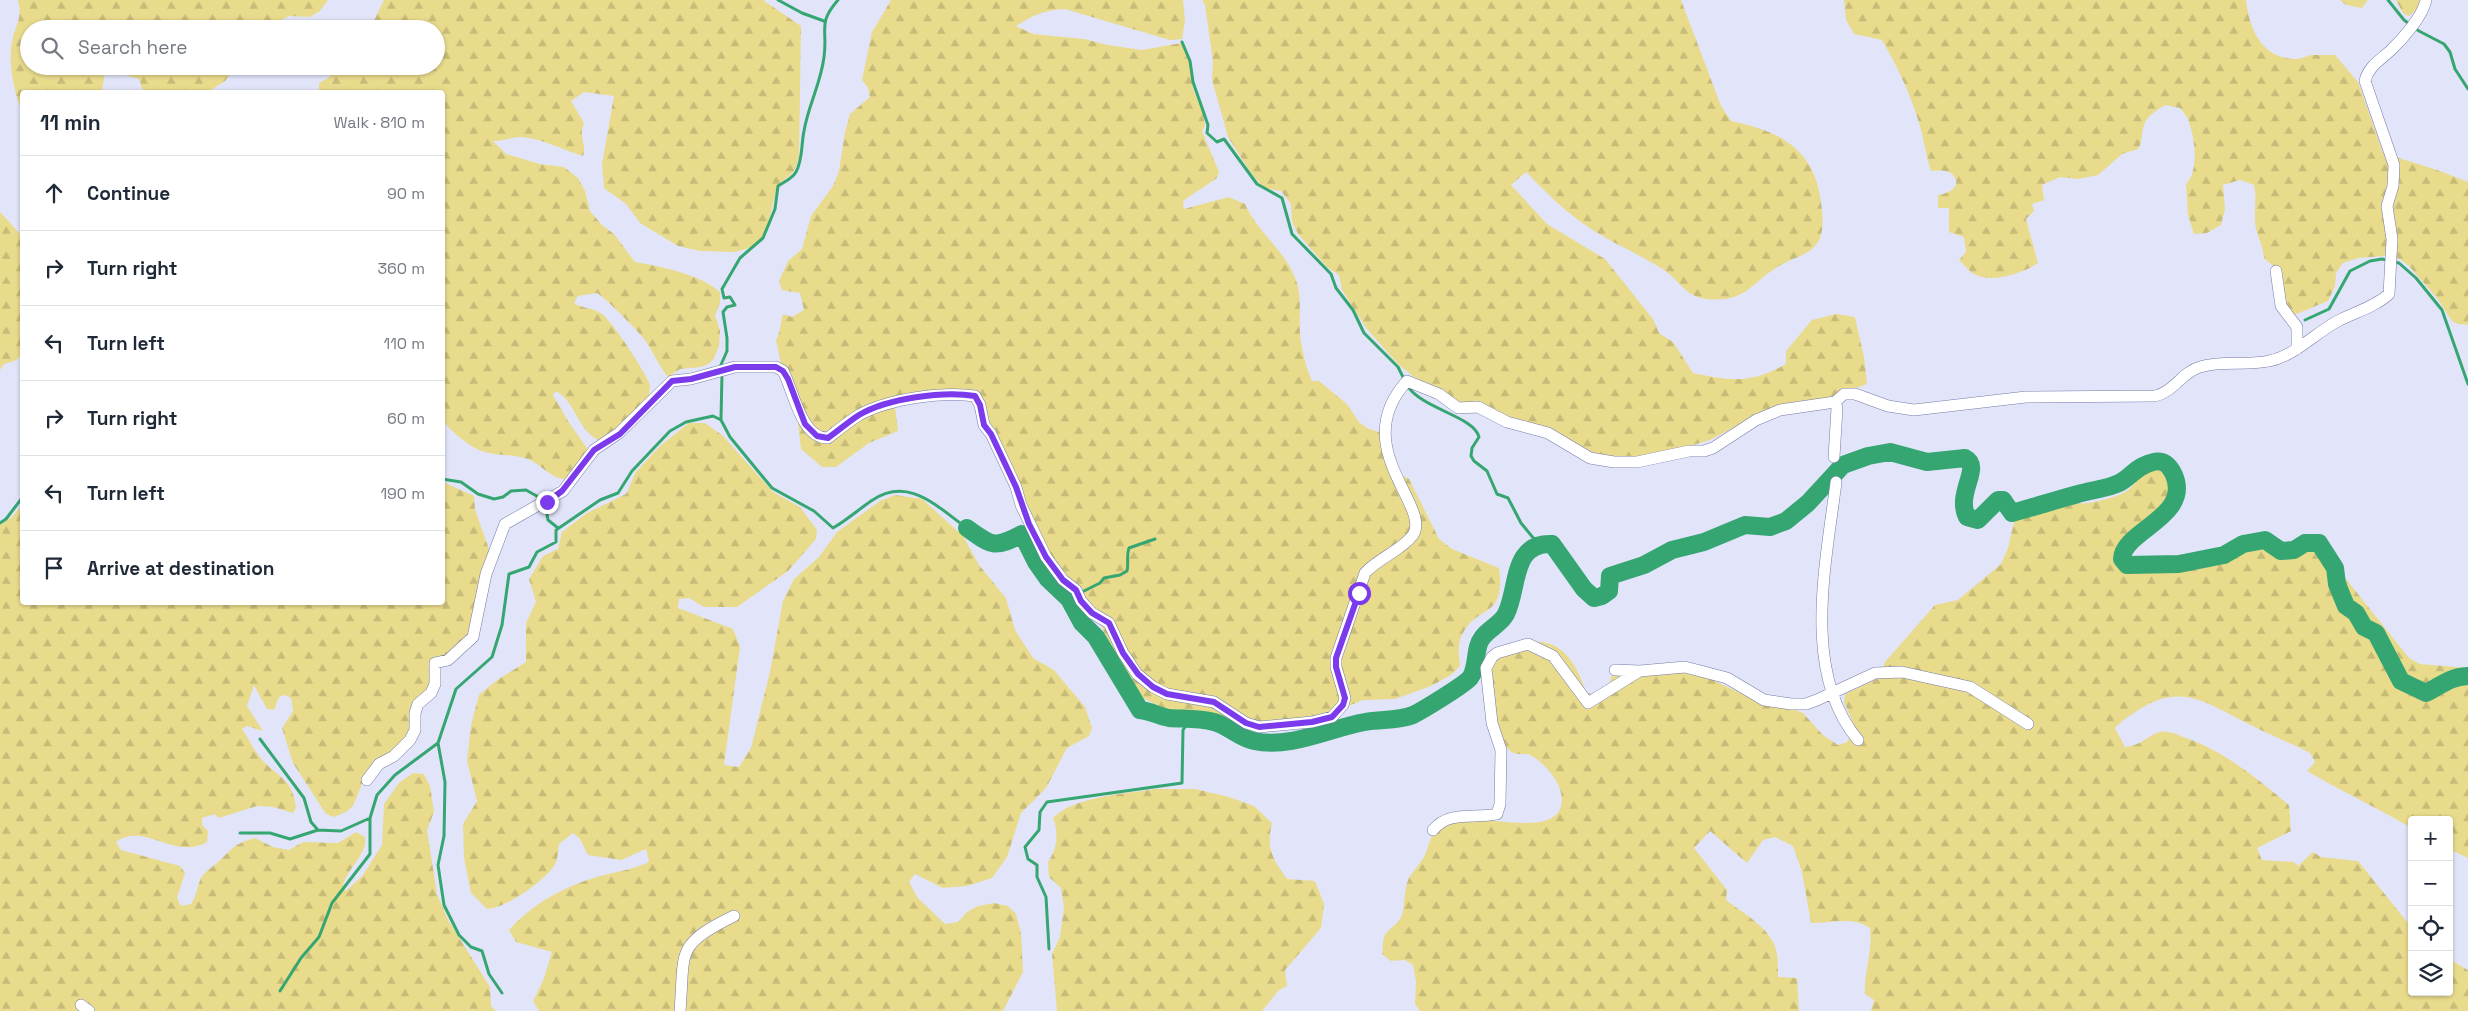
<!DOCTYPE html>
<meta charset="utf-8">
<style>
body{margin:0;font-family:"Space Grotesk",sans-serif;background:#f2f2f3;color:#1f2937}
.controls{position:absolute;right:15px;bottom:15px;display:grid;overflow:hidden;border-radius:5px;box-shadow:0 1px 4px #0004}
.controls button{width:45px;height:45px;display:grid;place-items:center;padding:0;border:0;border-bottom:1px solid #e0e1e3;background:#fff;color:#1f2937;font:25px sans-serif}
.stop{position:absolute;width:15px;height:15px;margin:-11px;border:4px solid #7c3aed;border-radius:50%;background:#fff}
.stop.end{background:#7c3aed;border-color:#fff;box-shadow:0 1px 5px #0008}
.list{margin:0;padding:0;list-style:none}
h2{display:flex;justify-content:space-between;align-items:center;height:65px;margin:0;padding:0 20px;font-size:21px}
h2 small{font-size:16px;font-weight:400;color:#747a83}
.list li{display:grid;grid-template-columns:32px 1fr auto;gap:15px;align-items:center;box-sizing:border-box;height:75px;padding:0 20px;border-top:1px solid #e0e1e3}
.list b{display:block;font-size:19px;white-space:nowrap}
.list em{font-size:16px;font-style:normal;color:#747a83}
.icon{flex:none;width:28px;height:28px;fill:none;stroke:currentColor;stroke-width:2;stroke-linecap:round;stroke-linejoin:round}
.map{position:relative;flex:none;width:2468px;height:1011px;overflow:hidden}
.search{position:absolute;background:#fff;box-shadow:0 1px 4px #0004;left:20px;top:20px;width:425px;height:55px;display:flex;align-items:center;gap:12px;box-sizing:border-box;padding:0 18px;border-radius:28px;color:#747a83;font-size:19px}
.panel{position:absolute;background:#fff;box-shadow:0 1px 4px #0004;left:20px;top:90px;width:425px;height:515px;border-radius:5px}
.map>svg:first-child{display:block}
.forest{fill:url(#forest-firs)}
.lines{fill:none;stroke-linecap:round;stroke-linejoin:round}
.stream{stroke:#35a672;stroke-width:3}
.river{stroke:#35a672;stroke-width:18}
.minor-casing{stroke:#757aa9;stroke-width:12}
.minor{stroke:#fff;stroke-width:11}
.route{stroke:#7c3aed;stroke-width:6}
</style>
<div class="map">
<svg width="2468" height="1011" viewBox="0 0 2468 1011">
<defs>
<pattern id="forest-firs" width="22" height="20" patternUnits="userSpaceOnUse" patternTransform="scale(1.25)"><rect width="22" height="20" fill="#e9db8c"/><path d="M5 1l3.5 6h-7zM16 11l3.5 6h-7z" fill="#c7bb78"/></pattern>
</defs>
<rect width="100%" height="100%" fill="#e2e5fa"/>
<path class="forest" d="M 18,0 L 328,0 L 320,11 L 310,17 L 289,16 L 278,22 L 260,24 L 260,29 L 29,29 L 29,66 L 237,66 L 225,81 L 208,92 L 147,92 L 142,89 L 139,79 L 111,71 L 105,72 L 102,92 L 22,92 L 22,112 C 14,92 8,64 12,42 C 15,24 23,20 18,0 Z
M 384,0 L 763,0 L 801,26 L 799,156 C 794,178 791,172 777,186 L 768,225 L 763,236 L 753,247 L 735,252 L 700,251 L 678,246 L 640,223 L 626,204 L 604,188 L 602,164 L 614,96 L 584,92 L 571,101 L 584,123 C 578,137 587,144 583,156 C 563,150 541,138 520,137 C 513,137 502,141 493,141 L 506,154 L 540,164 L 564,167 L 578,178 L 585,191 L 590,211 L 602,225 L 614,234 L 635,262 C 659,266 702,275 720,292 L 720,303 L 715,315 L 720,331 L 719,346 L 714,358 L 710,363 L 701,367 L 680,369 L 668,377 C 659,366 653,352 645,340 C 636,329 609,301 597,293 L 578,296 L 574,303 C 582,309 593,307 602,314 C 612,321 647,374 650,385 C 650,389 649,394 649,397 C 635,411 618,434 598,440 C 576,428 576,402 556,391 L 553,395 L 568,421 L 587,448 L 588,452 L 567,479 C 555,481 541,465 530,460 C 513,453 495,457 479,450 C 466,444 452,432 443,421 L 442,92 L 319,92 L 319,83 L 328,78 L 339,66 L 436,66 L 436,29 L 370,29 Z
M 891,0 L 1183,0 L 1185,21 L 1182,39 L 1170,40 L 1065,9 C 1045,10 1033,15 1016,26 L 1033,34 L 1084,39 L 1108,45 L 1142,50 L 1181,43 L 1189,62 L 1193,89 L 1203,114 L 1205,125 L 1202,131 L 1219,172 L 1217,178 L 1183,201 L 1184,209 L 1229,197 L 1245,204 C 1257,232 1285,250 1296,280 C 1302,296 1299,316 1300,333 C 1301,348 1306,367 1312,381 L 1319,381 L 1347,404 L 1359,422 L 1367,428 L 1382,433 L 1389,468 L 1409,479 L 1439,539 L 1452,549 L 1499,568 C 1506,621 1477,603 1462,635 C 1457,644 1459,656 1460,666 L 1451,675 L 1431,686 L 1395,699 L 1363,700 L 1329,714 L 1262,731 L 1205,712 L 1165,709 L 1145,699 L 1133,691 L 1119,667 L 1093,606 L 1052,560 L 986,419 L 980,398 L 894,399 L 898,431 L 869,443 L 836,467 L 822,467 L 801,449 L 795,397 L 781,364 L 776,340 C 781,331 780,324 783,314 L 792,317 L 804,310 L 800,293 L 782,290 L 779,281 L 788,261 L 802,249 L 811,216 L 833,186 L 839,171 L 845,132 L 850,114 L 870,97 L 868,88 L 862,80 L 872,32 Z
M 1202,0 L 1681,0 L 1721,106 L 1731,121 C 1784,132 1817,151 1822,210 C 1823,224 1824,238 1813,248 C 1803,257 1790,259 1779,266 C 1750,283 1747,303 1706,299 C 1685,296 1680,281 1664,270 C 1634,251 1600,238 1573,216 C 1556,203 1541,187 1526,172 L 1511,185 L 1547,224 L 1605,259 L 1653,319 L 1659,333 L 1673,342 L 1693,373 C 1732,381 1751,384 1786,364 L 1786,351 L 1812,320 L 1836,314 L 1855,317 L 1864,357 L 1867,384 L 1829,398 L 1799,401 L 1767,410 L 1710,440 L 1687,447 L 1637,458 L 1594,455 L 1460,402 L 1414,377 L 1399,365 L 1367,329 L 1342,290 L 1339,275 L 1327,267 L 1298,234 L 1292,221 L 1291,204 L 1281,191 L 1264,188 L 1251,173 L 1228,137 L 1212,80 L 1213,62 L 1205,5 Z
M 1844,0 L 2246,0 C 2249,29 2262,59 2296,59 C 2301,59 2306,56 2312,55 C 2319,55 2327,55 2335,55 L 2358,82 L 2383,153 L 2440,171 L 2468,182 L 2468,325 L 2458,324 L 2452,321 L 2437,298 L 2409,266 L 2400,259 L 2384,256 L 2358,258 L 2343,263 L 2336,273 L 2335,286 L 2328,301 L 2294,315 L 2288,311 L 2280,272 L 2264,258 C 2263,245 2256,234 2255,222 C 2254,209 2257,198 2254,185 L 2240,180 L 2223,185 L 2225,209 L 2221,225 L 2207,233 L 2194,234 L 2188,215 L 2186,184 C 2199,171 2195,139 2189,122 C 2188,117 2183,112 2180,108 L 2165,105 C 2157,110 2147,116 2144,125 C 2141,134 2143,141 2138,149 L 2122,154 L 2098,175 L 2078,179 L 2060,177 L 2042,185 L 2044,200 L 2032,204 L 2034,211 L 2026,219 L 2038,263 C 2023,273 1990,284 1974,274 C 1968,271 1964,264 1959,260 L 1966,252 L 1964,237 L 1949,232 L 1949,208 L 1938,208 L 1938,195 C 1948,194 1964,186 1952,174 C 1947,169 1937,171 1931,171 C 1926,156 1924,141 1920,126 C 1911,95 1898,68 1882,40 L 1854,34 L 1846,20 Z
M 2340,0 L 2368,0 L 2362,8 L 2346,5 Z
M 2396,0 L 2420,0 L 2417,9 L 2409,16 L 2403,13 Z
M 0,212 L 22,236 L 22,353 L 17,360 L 4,364 L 0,370 Z
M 689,423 L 705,423 L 723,436 L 773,492 L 800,507 L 817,530 L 816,539 L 788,571 L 737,607 L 704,607 L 689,598 L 679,599 L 678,608 L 733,629 L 740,647 L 724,765 L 739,767 L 751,748 L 770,672 L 783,601 L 794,579 L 819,557 L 837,532 L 880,501 L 895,495 L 922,499 L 963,536 L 979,565 L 1006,598 L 1015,630 L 1033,658 L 1054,670 L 1085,707 L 1092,728 L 1089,736 L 1067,748 L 1046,788 L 1021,813 L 1007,857 L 992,878 L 967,886 L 943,888 L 915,874 L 909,882 L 917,897 L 945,924 L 958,922 L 967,912 L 978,906 L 994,903 L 1008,906 L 1016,914 L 1021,933 L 1023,972 L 1003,1011 L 539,1011 L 533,1001 L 543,981 L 552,952 L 516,942 L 509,930 C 533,903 568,884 605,875 C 620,871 634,869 649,862 L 646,849 L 621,860 L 588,855 L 580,839 L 573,833 L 559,844 C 558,850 558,861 554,866 C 543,882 506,908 487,909 L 471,893 L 464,858 L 463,824 L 477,801 L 467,761 L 471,725 L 479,695 L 497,680 L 526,662 L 526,623 L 536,602 L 529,579 L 543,556 L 558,549 L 562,532 L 587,513 L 626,494 L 636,472 L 661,445 Z
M 2159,467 C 2201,489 2141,527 2124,544 C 2121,547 2118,553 2116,557 L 2121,565 L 2128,568 L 2187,567 L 2227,556 L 2238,548 L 2252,545 L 2263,544 L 2280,553 L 2318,549 L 2329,566 L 2342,574 L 2409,658 L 2420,664 L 2468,668 L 2468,858 L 2449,849 L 2449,820 L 2412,820 L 2412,828 C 2377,808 2341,791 2307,771 L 2315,762 L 2310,753 C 2289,742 2267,734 2247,723 C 2208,704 2182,682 2140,709 C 2131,715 2122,720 2115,728 L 2125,747 C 2143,745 2146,736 2160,732 C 2169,730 2178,735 2186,738 C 2226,752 2256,778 2289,805 L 2291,831 L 2257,848 L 2262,860 L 2294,862 L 2298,866 L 2313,852 L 2321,857 L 2358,861 L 2412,928 L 2412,992 L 2449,992 L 2449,959 L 2468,970 L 2468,1011 L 1871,1011 L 1874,1000 L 1865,994 C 1864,971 1873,950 1870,928 C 1851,916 1832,923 1811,923 L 1802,872 L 1793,846 L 1775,837 L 1763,840 L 1747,863 L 1710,831 L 1694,848 L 1727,890 L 1726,900 C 1743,913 1769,927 1776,949 C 1778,957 1778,968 1778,977 L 1797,978 L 1799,1011 L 1420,1011 L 1415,1004 L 1416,981 L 1413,965 L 1405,960 L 1391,961 L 1382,954 C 1383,949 1382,940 1385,935 C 1389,928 1399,924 1402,915 C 1405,904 1404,888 1409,878 C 1413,871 1420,864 1424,857 C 1429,847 1429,838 1436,829 C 1459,804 1541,840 1559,811 C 1570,791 1547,764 1530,755 C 1523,752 1516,757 1509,750 C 1500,742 1487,678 1491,666 C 1494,657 1508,648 1516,644 C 1520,643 1527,643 1531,642 C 1564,638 1577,667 1587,693 L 1593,694 L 1607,689 L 1612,676 L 1677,671 L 1711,679 L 1763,704 L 1789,707 L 1803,713 L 1823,735 L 1838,745 L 1847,742 L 1855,727 L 1844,702 L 1845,694 L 1879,678 L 1885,662 L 1935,605 L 1958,600 L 2001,564 L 2008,548 L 2014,522 C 2029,513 2044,506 2061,502 C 2070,500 2079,505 2088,503 C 2105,500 2137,494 2138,474 Z
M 443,482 L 474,496 L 475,509 L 490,552 L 481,578 L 467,637 L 432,677 L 408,737 L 367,772 L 353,806 L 346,812 L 334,817 L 326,814 L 293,763 L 282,728 L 293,711 L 291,698 L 285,695 L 279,697 L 274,710 L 267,709 L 254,685 L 247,706 L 263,731 L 247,726 L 242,729 C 249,739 255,753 264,762 C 281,779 293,780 296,808 L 293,813 L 273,807 L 257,806 L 219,818 L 215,814 L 202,818 L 202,825 L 208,831 L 207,842 C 175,861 144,821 116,842 L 121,850 L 180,866 L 185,873 L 177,898 L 181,906 L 191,904 C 197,895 198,882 202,876 C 206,871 212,867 217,863 C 234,848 231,845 255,838 L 273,847 L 289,850 L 303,842 L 338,843 L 356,832 L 365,837 C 368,853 348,868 343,885 L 346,891 L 363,875 L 382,845 L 384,804 L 399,783 L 413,773 L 424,774 L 430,786 L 434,812 L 427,830 L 437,894 L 448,920 L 490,987 L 491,1006 L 496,1011 L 0,1011 L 0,525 L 12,517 L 22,505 L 22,602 L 442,602 Z
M 1155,789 L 1195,789 L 1229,797 L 1254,806 L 1272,823 C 1266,848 1272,858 1287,879 L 1315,881 L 1324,904 L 1321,928 L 1285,970 L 1287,986 L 1279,990 L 1262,1011 L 1057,1011 L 1052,954 L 1060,937 L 1064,907 L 1061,888 L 1049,877 L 1048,862 C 1057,850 1059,832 1053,818 C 1075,796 1125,794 1155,789 Z"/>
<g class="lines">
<path class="stream" d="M 778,0 L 802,13 L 824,21
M 2388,0 L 2404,20 L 2419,31 L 2444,44 L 2450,52 L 2455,69 L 2468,89
M 1182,42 L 1190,61 L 1193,82 L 1208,125 L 1207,133 L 1217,142 L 1224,139 L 1257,184 L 1282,198 L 1292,234 L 1331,274 L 1336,288 L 1353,310 L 1364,333 L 1398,367 L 1404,379
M 2305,320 L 2329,309 L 2350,271 L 2370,261 L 2382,259 L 2399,263 L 2416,278 L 2442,310 L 2468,384
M 720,367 L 727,351 L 727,338 L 723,312 L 727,307 L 735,305 L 730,297 L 724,298 L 722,289 L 740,258 L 763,238 L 775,209 L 778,186 C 784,182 792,179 796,172 C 803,159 801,145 804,131 C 808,106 821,83 824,57 C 828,29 817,24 838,0
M 1407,385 C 1421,409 1474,416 1479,437 L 1472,448 L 1471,456 L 1474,461 L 1487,471 L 1497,494 L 1508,498 L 1521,523 L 1539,545
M 721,419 L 722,373
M 442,479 L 461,482 L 478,494 L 494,499 L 503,497 L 511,491 L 526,490 L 542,499
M 545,504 L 548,520 L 558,528
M 0,523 L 6,519 L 22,498
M 1080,593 L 1100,583 L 1104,578 L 1120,575 L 1127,571 C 1129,563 1126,556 1129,548 L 1155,539
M 260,739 L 304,798 L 311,822 L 318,830 L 341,831 L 370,818
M 240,833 L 270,833 L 290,839 L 318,830
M 1049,949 L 1046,897 L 1037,877 L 1037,865 L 1028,859 L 1025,847 L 1039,830 L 1040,812 L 1047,802 L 1182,783 L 1183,730 L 1191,718
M 280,991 L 301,958 L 319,937 L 332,903 L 370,854 L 370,818 L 377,795 L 395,775 L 438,743
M 502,993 L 489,974 L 482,951 L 471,947 L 459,935 L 444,905 L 438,865 L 444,836 L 445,782 L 438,743 L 456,689 L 492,657 L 502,625 L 509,574 L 529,567 L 537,552 L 556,542 L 556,530 L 600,500 L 618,493 L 632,471 L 670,431 L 686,422 L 713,416 L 721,420 L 730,437 L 772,488 L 814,511 L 833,528 C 847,520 858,510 871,501 C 909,475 937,507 967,528"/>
<path class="river" d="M 967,528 C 992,546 994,549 1022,534 L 1036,562 L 1048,579 L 1069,599 L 1082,623 L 1096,637 L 1140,710 C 1151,711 1158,716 1169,718 C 1184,719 1199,718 1214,722 C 1229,726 1239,738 1254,741 C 1291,749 1330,728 1365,722 C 1382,719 1397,721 1413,715 C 1423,710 1464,685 1470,678 C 1478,668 1474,648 1482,638 C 1488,629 1501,624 1506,614 C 1519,588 1511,542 1552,544 L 1584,589 L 1594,598 L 1602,596 L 1609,591 L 1610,576 L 1644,565 L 1672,550 L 1704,542 L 1745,525 L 1770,527 L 1786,521 L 1808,503 L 1843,465 L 1868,456 L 1890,452 L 1927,462 L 1965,458 C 1983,467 1955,493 1967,517 L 1978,520 L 1998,500 L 2003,500 L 2012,513 C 2034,507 2056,500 2078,494 C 2091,490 2107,489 2119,483 C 2128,479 2134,470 2143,466 C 2149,463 2156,460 2162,462 C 2167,463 2172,470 2174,475 C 2192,517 2122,531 2122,559 L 2127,565 L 2179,564 L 2224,555 L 2243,544 L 2265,540 L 2281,551 L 2294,550 L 2305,543 L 2319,543 L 2335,568 L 2337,584 L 2346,606 L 2356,613 L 2364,627 L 2376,633 L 2401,681 L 2426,693 C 2442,685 2449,677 2468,676"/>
<g class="minor-casing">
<path id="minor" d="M 2276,271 L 2281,306 L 2297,327 L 2297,349
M 1834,457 L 1837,408 L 1835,402
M 1836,482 C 1826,564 1801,672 1858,740
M 1615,670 L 1640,671 L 1685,667 L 1727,678 L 1764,700 L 1791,704 L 1806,704 L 1817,700 L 1875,673 L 1902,672 L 1970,687 L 2028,724
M 367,780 L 379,764 L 394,756 L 410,740 L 415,730 L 415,713 L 418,704 L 431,693 L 435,684 L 435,663 L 448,660 L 473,637 L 486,574 L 505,524 L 563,491 L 594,450 L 619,433 L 672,381 L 691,379 L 735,367 L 776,367 L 783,371 C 793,389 801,439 828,438 C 838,430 848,422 859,415 C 888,399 943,391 975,396 L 980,405 L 984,425 L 991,434 L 1016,487 L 1021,505 L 1046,557 L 1063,580 L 1076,590 L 1081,601 L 1092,613 L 1109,623 L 1123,653 L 1137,674 L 1153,687 L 1167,694 L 1214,702 L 1246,723 L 1259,727 L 1312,722 L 1332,717 L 1343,705 L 1345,698 L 1336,667 L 1336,658 L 1365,573 C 1378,558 1401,551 1413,535 C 1432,506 1347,447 1407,381 L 1439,394 L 1458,408 L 1478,407 L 1507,422 L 1548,433 L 1590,458 L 1614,462 L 1637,462 L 1689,451 L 1704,451 L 1713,448 L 1756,420 L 1780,410 L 1835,402 L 1844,394 L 1855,394 L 1888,406 L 1914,410 L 2026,397 L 2155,396 C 2174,392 2182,372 2200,367 C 2222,360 2246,366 2269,361 C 2295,356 2315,333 2338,321 C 2355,312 2375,307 2389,294 L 2392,239 L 2387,206 L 2393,186 L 2394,165 L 2365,81 C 2368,67 2380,60 2390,51 C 2402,40 2423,16 2426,0
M 1433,830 C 1449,810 1474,819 1497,814 L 1500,804 L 1501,750 L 1492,723 L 1486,668 L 1492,657 L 1497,653 L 1528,644 L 1553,656 L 1588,703 L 1638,672
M 81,1005 L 89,1011
M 680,1011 C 685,952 674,945 734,916"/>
</g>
<use href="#minor" class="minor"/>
</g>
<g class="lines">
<path class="route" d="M 547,502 L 562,491 L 594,450 L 620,434 L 672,381 L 691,379 L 735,367 L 776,367 L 783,371 L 788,379 L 805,424 L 817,436 L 828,438 C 838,431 848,422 859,415 C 888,398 943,391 975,396 L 980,405 L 984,425 L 991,434 L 1016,487 L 1029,524 L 1046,557 L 1063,580 L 1076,590 L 1081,601 L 1092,613 L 1109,623 L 1123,653 L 1138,674 L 1153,687 L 1167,694 L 1214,702 L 1246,723 L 1259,727 L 1312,722 L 1332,717 L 1343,705 L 1345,698 L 1336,667 L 1336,658 L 1359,593"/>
</g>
</svg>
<div class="controls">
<button>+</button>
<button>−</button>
<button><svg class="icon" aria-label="locate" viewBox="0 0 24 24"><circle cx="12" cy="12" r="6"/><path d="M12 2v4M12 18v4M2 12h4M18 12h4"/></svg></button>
<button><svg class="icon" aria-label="layers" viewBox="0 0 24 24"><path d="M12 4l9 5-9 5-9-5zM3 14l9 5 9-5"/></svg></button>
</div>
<div class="stop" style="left:1359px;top:593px"></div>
<div class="stop end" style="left:547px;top:502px"></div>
<div class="search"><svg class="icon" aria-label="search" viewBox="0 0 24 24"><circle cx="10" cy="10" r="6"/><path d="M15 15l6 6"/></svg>Search here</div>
<section class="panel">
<h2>11 min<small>Walk · 810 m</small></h2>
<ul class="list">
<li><svg class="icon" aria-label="ahead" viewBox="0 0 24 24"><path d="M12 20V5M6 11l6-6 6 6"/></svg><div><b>Continue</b></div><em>90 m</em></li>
<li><svg class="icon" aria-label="right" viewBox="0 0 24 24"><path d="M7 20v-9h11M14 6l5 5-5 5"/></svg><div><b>Turn right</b></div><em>360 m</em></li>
<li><svg class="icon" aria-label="left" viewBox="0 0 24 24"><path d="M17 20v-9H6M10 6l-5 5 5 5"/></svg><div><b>Turn left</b></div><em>110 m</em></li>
<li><svg class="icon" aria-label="right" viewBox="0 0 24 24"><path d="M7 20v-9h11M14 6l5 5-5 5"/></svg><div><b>Turn right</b></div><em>60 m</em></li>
<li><svg class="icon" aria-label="left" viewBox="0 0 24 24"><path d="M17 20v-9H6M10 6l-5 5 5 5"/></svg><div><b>Turn left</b></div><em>190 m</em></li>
<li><svg class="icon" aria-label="arrive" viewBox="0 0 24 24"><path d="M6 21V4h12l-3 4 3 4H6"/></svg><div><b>Arrive at destination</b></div></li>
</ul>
</section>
</div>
